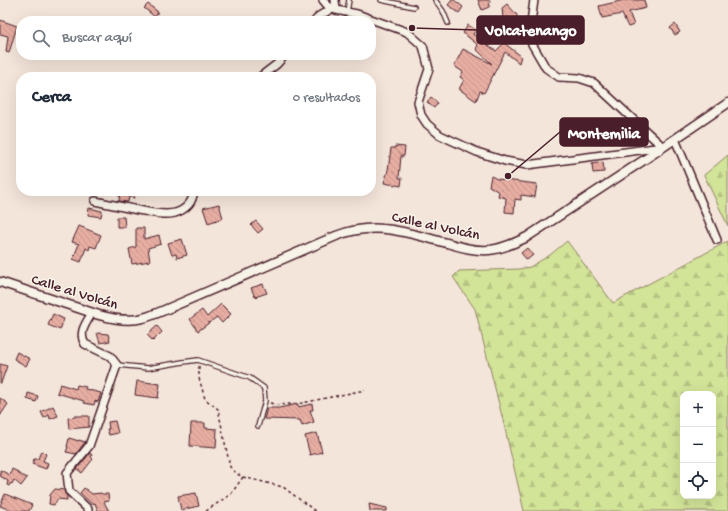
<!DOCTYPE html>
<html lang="es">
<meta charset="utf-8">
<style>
body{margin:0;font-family:"Gochi Hand",sans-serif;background:#f2f2f3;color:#1f2937}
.controls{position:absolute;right:12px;bottom:12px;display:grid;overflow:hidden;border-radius:8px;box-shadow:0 4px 16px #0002}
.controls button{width:36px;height:36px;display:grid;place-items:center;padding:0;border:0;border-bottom:1px solid #e0e1e3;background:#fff;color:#1f2937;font:20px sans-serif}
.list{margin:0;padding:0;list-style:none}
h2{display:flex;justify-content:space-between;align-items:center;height:52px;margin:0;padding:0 16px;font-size:17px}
h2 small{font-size:13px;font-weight:400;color:#747a83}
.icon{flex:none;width:22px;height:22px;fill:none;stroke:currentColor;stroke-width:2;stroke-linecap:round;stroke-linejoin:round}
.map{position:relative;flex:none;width:728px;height:511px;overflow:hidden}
.search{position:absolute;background:#fff;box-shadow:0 4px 16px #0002;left:16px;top:16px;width:360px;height:44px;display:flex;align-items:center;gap:10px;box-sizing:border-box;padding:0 14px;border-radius:16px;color:#747a83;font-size:15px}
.panel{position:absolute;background:#fff;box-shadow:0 4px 16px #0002;left:16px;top:72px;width:360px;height:124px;border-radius:16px}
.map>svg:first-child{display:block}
.forest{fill:url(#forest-firs);stroke:#8e8262;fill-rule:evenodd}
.building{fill:url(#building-back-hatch);stroke:#4a1f2b}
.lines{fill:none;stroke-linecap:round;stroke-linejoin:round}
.service-casing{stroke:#4a1f2b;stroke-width:6}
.minor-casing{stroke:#4a1f2b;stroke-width:10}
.tertiary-casing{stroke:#4a1f2b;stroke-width:11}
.path{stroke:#4a1f2b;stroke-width:1.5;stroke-dasharray:3 3;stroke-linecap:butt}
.service{stroke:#f7f3e8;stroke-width:3.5}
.minor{stroke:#f7f3e8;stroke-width:7}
.tertiary{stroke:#f7f3e8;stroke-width:8}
.labels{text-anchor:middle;stroke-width:3;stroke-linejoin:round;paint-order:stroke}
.street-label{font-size:15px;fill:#4a1f2b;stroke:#f7f3e8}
.leader{fill:none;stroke:#4a1f2b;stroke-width:1.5}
.callout-dot{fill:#4a1f2b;stroke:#f7f3e8;stroke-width:1.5}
.callout{fill:#4a1f2b;stroke:#4a1f2b;stroke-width:1.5}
.callout-label{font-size:16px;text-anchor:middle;font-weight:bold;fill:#fff}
</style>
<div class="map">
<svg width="728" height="511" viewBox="0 0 728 511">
<defs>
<pattern id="forest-firs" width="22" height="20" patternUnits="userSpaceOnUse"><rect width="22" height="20" fill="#d2e498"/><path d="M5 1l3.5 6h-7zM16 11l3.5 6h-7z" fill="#b6c383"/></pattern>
<pattern id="building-back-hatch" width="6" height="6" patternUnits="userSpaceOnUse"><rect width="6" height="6" fill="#e7aea3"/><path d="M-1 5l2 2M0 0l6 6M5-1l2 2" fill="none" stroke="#c8958c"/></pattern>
</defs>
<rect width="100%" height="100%" fill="#f4e5da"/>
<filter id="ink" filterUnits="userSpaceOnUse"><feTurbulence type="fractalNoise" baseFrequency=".025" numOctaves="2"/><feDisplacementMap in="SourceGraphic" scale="8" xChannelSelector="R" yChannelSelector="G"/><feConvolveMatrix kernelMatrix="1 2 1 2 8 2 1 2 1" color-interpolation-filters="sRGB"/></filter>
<g filter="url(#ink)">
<path class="forest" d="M 728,155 L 728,226 L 704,175 Z
M 567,241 L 613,303 L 728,241 L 728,511 L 524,511 L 503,420 L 475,309 L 453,277 L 459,271 L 519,269 L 530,267 L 550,255 ZM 683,394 L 713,394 L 713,496 L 683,496 Z"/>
<path class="building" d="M 452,0 L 454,0 L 463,7 L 459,13 L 448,5 Z
M 478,0 L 490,0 L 489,7 L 482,10 Z
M 624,0 L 644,0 L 646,8 L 629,12 L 634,25 L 628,27 L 622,14 L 602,18 L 599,6 Z
M 148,4 L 158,12 L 155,17 L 144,8 Z
M 507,4 L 517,15 L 515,31 L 506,33 L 500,27 L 501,20 L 503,19 L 502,8 Z
M 0,20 L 17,26 L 9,53 L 6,52 L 8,36 L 0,34 Z
M 675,24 L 680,32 L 675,35 L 670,28 Z
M 468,25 L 476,30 L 473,34 L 496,51 L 504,43 L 521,56 L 519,63 L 505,52 L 484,93 L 480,91 L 476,101 L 459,89 L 464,80 L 460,77 L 463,72 L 454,66 L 463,49 L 492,64 L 476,49 L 478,45 L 463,33 Z
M 431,97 L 438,103 L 434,108 L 427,102 Z
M 395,146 L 405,147 L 404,156 L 401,156 L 399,178 L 402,178 L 401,186 L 384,183 L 388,170 L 391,148 L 395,148 Z
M 603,162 L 604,172 L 593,173 L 592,164 Z
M 491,176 L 497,179 L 537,184 L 535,197 L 521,195 L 521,200 L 515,199 L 514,213 L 505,212 L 506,198 L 498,196 L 499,192 L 489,186 Z
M 120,191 L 134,191 L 134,198 L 129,197 L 128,202 L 119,201 Z
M 219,204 L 223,218 L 208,223 L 203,208 Z
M 89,208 L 102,211 L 101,217 L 88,215 Z
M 117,217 L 124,217 L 125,227 L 117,227 Z
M 256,221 L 263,229 L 258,233 L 251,225 Z
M 79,226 L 101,235 L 96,248 L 90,246 L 89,250 L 86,248 L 81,262 L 73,259 L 79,244 L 72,242 Z
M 136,228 L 144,228 L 144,239 L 159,235 L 161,244 L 148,248 L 150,261 L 132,264 L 129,249 L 136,247 Z
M 182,239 L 187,255 L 177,258 L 176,254 L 172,255 L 168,243 Z
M 527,248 L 533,255 L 527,260 L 521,253 Z
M 263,284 L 267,293 L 255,297 L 251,288 Z
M 221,304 L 231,314 L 222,323 L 217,317 L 198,331 L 190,319 L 202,310 L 207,317 Z
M 53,314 L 64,319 L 60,330 L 48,325 Z
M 157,326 L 162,332 L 153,341 L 147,335 Z
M 97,333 L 108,334 L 110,341 L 100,343 Z
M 17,352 L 30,359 L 26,366 L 14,359 Z
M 0,364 L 7,366 L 1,383 L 0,383 Z
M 137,381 L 160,384 L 158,398 L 135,395 Z
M 60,384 L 76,389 L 77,385 L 86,387 L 85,389 L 101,393 L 98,402 L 95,401 L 94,405 L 84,403 L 84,401 L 57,393 Z
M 28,393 L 38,396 L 36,402 L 27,399 Z
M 0,398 L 8,404 L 0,416 Z
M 298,404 L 298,407 L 312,404 L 313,410 L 310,410 L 314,422 L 302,426 L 300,420 L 264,419 L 267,408 L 279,408 Z
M 53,406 L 58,416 L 50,419 L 49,415 L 44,418 L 41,412 Z
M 75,416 L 89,416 L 89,427 L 69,429 L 68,418 L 75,417 Z
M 115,421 L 118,433 L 109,435 L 107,429 L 109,429 L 108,422 Z
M 191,423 L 205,423 L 205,428 L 217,429 L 216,448 L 190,446 Z
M 317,433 L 322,452 L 310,455 L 305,436 Z
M 69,438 L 79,441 L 79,440 L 85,442 L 76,454 L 66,452 L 68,447 L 67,447 Z
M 41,451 L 46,454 L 43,461 L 48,463 L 46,469 L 32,464 L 34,459 L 38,459 Z
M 90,453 L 92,455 L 91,457 L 93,459 L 82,473 L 77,469 Z
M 12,469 L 18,472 L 17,473 L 27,478 L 21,486 L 14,480 L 12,484 L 11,483 L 9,486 L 7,485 L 8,481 L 0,476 L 0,470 L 10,475 Z
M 84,488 L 92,494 L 101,493 L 102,494 L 108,494 L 109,501 L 104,502 L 109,511 L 98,511 L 95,503 L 92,504 L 80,493 Z
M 55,489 L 64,490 L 65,494 L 67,496 L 67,500 L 58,499 L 54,505 L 49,504 L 50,495 Z
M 196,493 L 199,506 L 181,510 L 178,496 Z
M 5,494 L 32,505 L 29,511 L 13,511 L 0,506 Z
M 369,504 L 387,508 L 387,511 L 370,511 Z"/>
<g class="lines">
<g class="service-casing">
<path id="service" d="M 381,0 L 414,7
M 435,0 L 443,11 L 448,23
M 347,12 L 349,0
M 117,365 L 148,368 L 183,362 L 198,360 L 250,378 L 264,388 L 265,401 L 258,426"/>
</g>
<g class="minor-casing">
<path id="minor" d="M 323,0 L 328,6 L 336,10 L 357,14 L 407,32 L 423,46 L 429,69 L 418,102 L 421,115 L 427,124 L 440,135 L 477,152 L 505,161 L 527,165 L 663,147
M 335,0 L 336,10
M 534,0 L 530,30 L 532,44 L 546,68 L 559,77 L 579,78 L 594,83 L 663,147
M 315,21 L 319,16 L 333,8
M 260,77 L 277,64 L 285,55
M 675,139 L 717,240
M 95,201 C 109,204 123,207 138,210 C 149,212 163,216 175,213 C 185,210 194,202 193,191
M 88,511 L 88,509 L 69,491 L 67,473 L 89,446 L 117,365 L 110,356 L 85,344 C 78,333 86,323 92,313"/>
</g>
<g class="tertiary-casing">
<path id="tertiary" d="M 0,282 L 99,315 C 113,319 129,322 143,318 C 151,316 160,312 167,309 L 336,236 C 376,220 407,233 447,243 C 461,247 474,251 489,250 C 502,249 515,243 527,237 L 644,160 L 728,103"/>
</g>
<path class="path" d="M 199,366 L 199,378 L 205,399 L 218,409 L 230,467 L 237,474 L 243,477 L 283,487 L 315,511
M 270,403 L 279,405 L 302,403 L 365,390
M 206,511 L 231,494 L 243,477"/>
<use href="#service" class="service"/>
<use href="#minor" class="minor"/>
<use href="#tertiary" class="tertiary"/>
</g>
</g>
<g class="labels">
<g class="street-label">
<text transform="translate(436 225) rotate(12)" y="5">Calle al Volcán</text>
<text transform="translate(75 291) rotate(17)" y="5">Calle al Volcán</text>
</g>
</g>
<path class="leader" d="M412 28L477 30M508 176L560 132"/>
<g class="callout-dot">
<circle cx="412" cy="28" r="4"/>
<circle cx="508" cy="176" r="4"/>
</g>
<g class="callout">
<rect x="477" y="16" width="107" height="28" rx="4"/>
<rect x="560" y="118" width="88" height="28" rx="4"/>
</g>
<g class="callout-label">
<text x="531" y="35">Volcatenango</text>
<text x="604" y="138">Montemilia</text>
</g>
</svg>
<div class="controls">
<button>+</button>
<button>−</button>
<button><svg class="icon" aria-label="locate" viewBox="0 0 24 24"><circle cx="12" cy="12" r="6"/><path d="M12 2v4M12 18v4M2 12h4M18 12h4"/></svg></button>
</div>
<div class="search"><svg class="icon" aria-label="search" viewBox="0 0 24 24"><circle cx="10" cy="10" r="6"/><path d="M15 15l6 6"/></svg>Buscar aquí</div>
<section class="panel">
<h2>Cerca<small>0 resultados</small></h2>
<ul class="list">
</ul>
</section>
</div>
